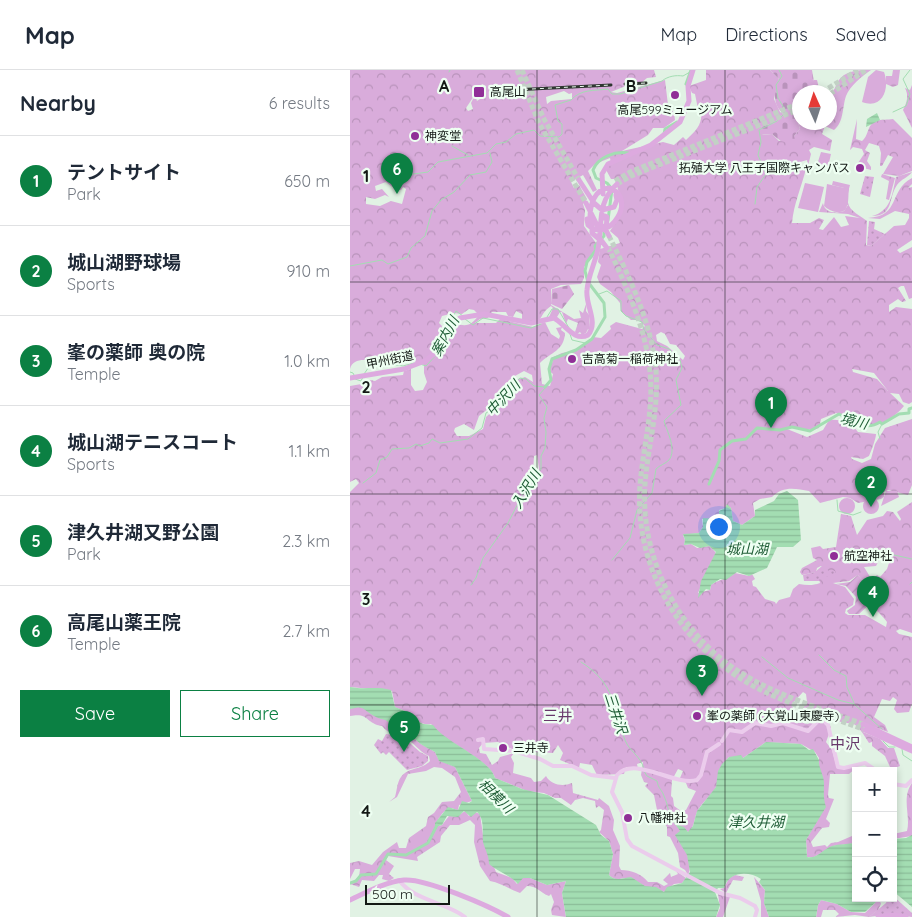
<!DOCTYPE html>
<meta charset="utf-8">
<style>
body{margin:0;font-family:Quicksand,"Noto Sans JP",sans-serif;background:#f2f2f3;color:#1f2937}
.controls{position:absolute;right:15px;bottom:15px;display:grid;overflow:hidden;border-radius:0px;box-shadow:0 2px 8px #0003}
.controls button{width:45px;height:45px;display:grid;place-items:center;padding:0;border:0;border-bottom:1px solid #e0e1e3;background:#fff;color:#1f2937;font:25px sans-serif}
.compass{position:absolute;left:442px;top:15px;width:45px;height:45px;border-radius:50%;background:#fff;box-shadow:0 2px 8px #0003;rotate:357deg}
.scale{position:absolute;left:15px;bottom:12px;width:85px;box-sizing:border-box;padding-left:5px;border:2px solid #131915;border-top:0;font-size:14px;line-height:18px;white-space:nowrap;color:#131915;-webkit-text-stroke:4px #eefff2;paint-order:stroke}
.you{position:absolute;left:368px;top:456px;width:18px;height:18px;margin:-12px;border:4px solid #fff;border-radius:50%;background:#1a73e8;box-shadow:0 0 0 8px #1a73e833}
.badge{display:grid;place-items:center;width:32px;height:32px;border-radius:50%;background:#0b8043;color:#fff;font-size:16px;font-weight:700}
.pin{position:absolute;translate:-50% -41px;filter:drop-shadow(0 1px 2px #0008)}
.pin::after{content:'';position:absolute;top:26px;width:18px;height:15px;background:inherit;clip-path:polygon(0 0,100% 0,50% 100%)}
.list{margin:0;padding:0;list-style:none}
h2{display:flex;justify-content:space-between;align-items:center;height:65px;margin:0;padding:0 20px;font-size:21px}
h2 small{font-size:16px;font-weight:400;color:#747a83}
.list li{display:grid;grid-template-columns:32px 1fr auto;gap:15px;align-items:center;box-sizing:border-box;height:90px;padding:0 20px;border-top:1px solid #e0e1e3}
.list b{display:block;font-size:19px;white-space:nowrap}
.list p{margin:0;font-size:16px;white-space:nowrap;color:#747a83}
.list em{font-size:16px;font-style:normal;color:#747a83}
.actions{display:flex;gap:10px;padding:15px 20px}
.actions a{flex:1;padding:11px 0;border:1px solid #0b8043;border-radius:0px;text-align:center;font-size:18px;color:#0b8043}
.actions .main{background:#0b8043;color:#fff}
.icon{flex:none;width:28px;height:28px;fill:none;stroke:currentColor;stroke-width:2;stroke-linecap:round;stroke-linejoin:round}
.map{position:relative;flex:none;width:562px;height:847px;overflow:hidden}
header{display:flex;align-items:center;gap:30px;box-sizing:border-box;height:70px;padding:0 25px;background:#fff;border-bottom:1px solid #e0e1e3}
header strong{font-size:24px}
nav{display:flex;gap:28px;margin-inline-start:auto;font-size:18px}
main{display:flex}
aside{flex:1;background:#fff}
.map>svg:first-child{display:block}
.grass{fill:url(#grass-dots)}
.forest{fill:url(#forest-crowns);fill-rule:evenodd}
.cemetery{fill:url(#cemetery-stones)}
.garden{fill:url(#garden-furrows)}
.pitch{fill:#d9acdb}
.water{fill:url(#water-rules)}
.lines{fill:none;stroke-linecap:round;stroke-linejoin:round}
.stream{stroke:#a3ddb2;stroke-width:1}
.river{stroke:#a3ddb2;stroke-width:3}
.highway-tunnel{stroke:#c2d1c5;stroke-width:5;stroke-dasharray:5 2.5;stroke-linecap:butt}
.major{stroke:#ebccec;stroke-width:4}
.highway{stroke:#ddaadf;stroke-width:5}
.rail-casing{stroke:#2e3630;stroke-width:3}
.rail{stroke:#eefff2;stroke-width:1;stroke-dasharray:4;stroke-linecap:butt}
.grid{fill:none;stroke:#131915;stroke-width:1;stroke-opacity:0.55}
.poi-dot{fill:#902f97;stroke:#eefff2;stroke-width:2}
.labels{text-anchor:middle;stroke-width:4.5;stroke-linejoin:round;paint-order:stroke}
.poi-label{font-size:12px;fill:#131915;stroke:#eefff2;text-anchor:start}
.street-label{font-size:12px;fill:#131915;stroke:#eefff2}
.water-label{font-size:14px;font-style:italic;fill:#1f5d36;stroke:#eefff2}
.quarter-label{font-size:15px;fill:#68386b;stroke:#eefff2}
.grid-label{font-size:16px;text-anchor:middle;font-weight:bold;fill:#131915;stroke:#eefff2;stroke-width:4.5;stroke-linejoin:round;paint-order:stroke}
</style>
<header>
<strong>Map</strong>
<nav><a>Map</a><a>Directions</a><a>Saved</a></nav>
</header>
<main>
<aside>
<h2>Nearby<small>6 results</small></h2>
<ul class="list">
<li><span class="badge">1</span><div><b>テントサイト</b><p>Park</p></div><em>650 m</em></li>
<li><span class="badge">2</span><div><b>城山湖野球場</b><p>Sports</p></div><em>910 m</em></li>
<li><span class="badge">3</span><div><b>峯の薬師 奥の院</b><p>Temple</p></div><em>1.0 km</em></li>
<li><span class="badge">4</span><div><b>城山湖テニスコート</b><p>Sports</p></div><em>1.1 km</em></li>
<li><span class="badge">5</span><div><b>津久井湖又野公園</b><p>Park</p></div><em>2.3 km</em></li>
<li><span class="badge">6</span><div><b>高尾山薬王院</b><p>Temple</p></div><em>2.7 km</em></li>
</ul>
<div class="actions"><a class="main">Save</a><a>Share</a></div>
</aside>
<div class="map">
<svg width="562" height="847" viewBox="0 0 562 847">
<defs>
<pattern id="grass-dots" width="8" height="8" patternUnits="userSpaceOnUse" patternTransform="scale(1.25)"><rect width="8" height="8" fill="#d9acdb"/><path d="M2 2h.1M6 6h.1" fill="none" stroke="#b993bb" stroke-width="1.8" stroke-linecap="round"/></pattern>
<pattern id="forest-crowns" width="20" height="18" patternUnits="userSpaceOnUse" patternTransform="scale(1.25)"><rect width="20" height="18" fill="#d9acdb"/><path d="M2 6a3 3 0 1 1 6 0M12 15a3 3 0 1 1 6 0" fill="none" stroke="#b993bb"/></pattern>
<pattern id="cemetery-stones" width="16" height="16" patternUnits="userSpaceOnUse" patternTransform="scale(1.25)"><rect width="16" height="16" fill="#d9acdb"/><path d="M2 7V4a2 2 0 0 1 4 0v3zM10 15v-3a2 2 0 0 1 4 0v3z" fill="#b993bb"/></pattern>
<pattern id="garden-furrows" width="10" height="10" patternUnits="userSpaceOnUse" patternTransform="scale(1.25)"><rect width="10" height="10" fill="#d9acdb"/><path d="M-1 1l2-2M0 10L10 0M9 11l2-2" fill="none" stroke="#b993bb"/></pattern>
<pattern id="water-rules" width="6" height="5" patternUnits="userSpaceOnUse" patternTransform="scale(1.25)"><rect width="6" height="5" fill="#a3ddb2"/><path d="M0 2.5h6" fill="none" stroke="#8bbd98"/></pattern>
</defs>
<rect width="100%" height="100%" fill="#e1f2e4"/>
<path class="grass" d="M 515,106 L 524,107 L 520,127 L 510,124 Z
M 519,151 L 525,152 L 524,159 L 535,164 L 521,176 L 517,175 Z
M 472,496 L 497,501 L 471,511 L 454,511 L 453,505 L 465,502 Z
M 36,664 L 53,667 L 70,682 L 78,686 L 78,691 L 72,696 L 57,700 L 39,682 L 36,685 L 33,682 L 31,684 L 24,675 L 28,669 L 32,671 Z
M 543,826 L 562,843 L 562,847 L 539,844 L 519,847 L 536,833 L 538,828 L 543,828 Z"/>
<path class="forest" d="M 0,0 L 304,0 L 306,7 L 297,8 L 290,14 L 278,15 L 261,22 L 267,23 L 315,10 L 318,35 L 324,43 L 325,50 L 314,58 L 303,58 L 298,65 L 272,81 L 313,72 L 324,75 L 333,67 L 336,70 C 347,60 353,54 351,39 L 348,39 L 345,24 L 342,23 L 339,16 L 356,10 L 356,0 L 420,0 L 429,9 L 424,29 L 430,42 L 434,44 L 424,53 L 411,57 L 412,65 L 422,64 L 429,71 L 444,66 L 450,59 L 442,33 L 449,27 L 450,52 L 480,52 L 480,23 C 486,20 485,15 489,10 C 496,0 511,0 521,0 C 512,6 500,16 496,26 C 492,38 494,52 484,60 L 475,56 L 472,64 L 482,70 L 480,81 L 464,77 L 459,80 L 461,84 L 458,96 L 457,90 L 450,92 L 449,96 L 456,99 C 451,118 444,133 442,153 L 460,153 L 469,148 L 474,150 L 469,159 L 473,160 L 484,147 L 491,157 L 499,155 L 495,146 L 510,148 L 498,144 L 469,142 L 473,133 C 475,143 485,144 494,141 L 498,135 L 496,135 L 494,118 L 482,115 L 483,111 L 500,115 C 493,139 502,140 517,151 L 516,175 L 521,176 L 544,156 L 555,155 L 559,148 L 559,144 L 545,141 L 530,149 L 518,148 C 551,146 538,121 562,108 L 562,114 L 558,118 L 562,117 L 562,170 L 547,180 L 550,183 L 562,177 L 562,228 L 559,229 L 554,216 L 551,216 L 548,218 L 556,231 L 552,232 L 548,229 L 539,235 L 539,242 L 546,237 L 562,239 L 562,332 L 559,334 L 553,332 L 549,324 L 540,323 L 554,336 C 545,347 533,354 518,357 L 486,343 L 471,349 L 469,358 L 463,360 L 439,357 L 437,359 L 457,367 L 473,360 L 479,350 C 491,349 501,352 508,362 L 526,364 C 526,369 521,381 519,386 L 513,389 L 501,387 L 502,389 L 512,393 L 521,389 L 525,374 L 535,358 L 562,349 L 562,415 L 558,425 L 538,420 L 534,422 L 534,427 L 531,429 L 508,433 L 500,428 L 493,427 L 470,433 L 459,421 C 445,418 432,416 422,427 L 410,429 L 403,433 L 405,446 L 392,455 L 383,451 L 381,438 L 376,435 L 376,438 L 369,440 L 369,449 L 352,449 L 353,457 L 349,463 L 333,465 L 335,470 L 334,475 L 341,474 L 347,478 L 360,476 L 366,483 L 348,523 L 360,520 L 361,515 C 369,509 379,509 385,503 L 399,506 L 402,504 L 405,509 L 402,511 L 403,516 L 406,517 L 415,529 L 425,532 L 426,534 L 429,530 L 440,527 L 443,519 L 449,514 C 456,515 462,516 470,513 L 469,509 L 485,504 L 485,501 L 479,501 L 471,496 L 467,498 L 466,502 L 452,505 L 450,502 L 452,498 L 467,490 L 463,488 L 461,478 L 470,476 L 473,479 L 486,477 L 491,444 L 501,446 L 507,465 L 517,450 L 533,446 L 537,441 L 543,442 L 550,451 L 551,449 L 547,442 L 562,432 L 562,563 L 550,559 L 546,561 L 549,564 L 562,567 L 562,634 L 559,642 L 547,643 L 544,639 L 547,630 L 543,627 L 540,631 L 532,629 L 524,647 L 535,655 L 538,662 L 524,657 L 514,657 L 513,662 L 530,669 L 538,678 L 544,678 L 550,696 L 545,698 L 540,697 L 535,686 L 522,676 L 522,672 L 519,673 C 502,645 506,658 481,649 L 479,653 L 481,658 L 478,659 L 479,664 L 476,672 L 482,680 L 487,698 L 507,695 L 507,697 L 499,704 L 480,704 L 478,725 L 479,728 L 484,729 L 476,749 L 480,753 L 479,757 L 472,758 L 461,772 L 463,777 L 475,775 L 477,777 L 481,773 L 488,772 L 502,766 L 506,767 L 506,773 L 483,776 L 464,787 L 457,787 L 456,770 L 473,740 L 473,709 L 468,695 L 469,688 L 465,682 L 451,674 L 416,672 L 393,688 L 379,687 C 369,698 372,708 365,719 C 360,726 352,733 348,740 C 344,747 345,756 339,762 L 328,758 L 331,762 L 326,765 C 333,775 344,792 338,805 L 335,800 L 330,797 L 328,783 L 320,767 L 317,766 L 317,757 L 308,745 L 304,725 L 295,716 L 298,713 L 294,712 L 291,705 L 293,692 L 287,694 L 288,699 L 276,697 L 274,704 L 247,705 L 242,695 L 230,693 L 229,698 L 210,690 L 213,683 L 208,675 L 203,683 L 185,682 L 181,679 L 177,682 L 170,680 L 167,682 L 166,679 L 164,680 L 148,672 L 133,673 L 129,678 L 130,683 L 136,684 L 142,695 L 148,691 L 150,687 L 164,683 L 161,687 L 164,693 L 163,703 L 181,708 L 184,712 L 191,711 L 196,706 C 201,715 213,717 222,713 L 223,723 L 248,730 L 249,728 L 259,736 L 264,750 L 263,760 L 270,776 L 269,796 L 271,800 C 281,800 292,804 298,812 L 307,812 L 314,816 L 318,814 L 313,810 L 320,803 L 321,807 L 328,804 L 326,801 L 336,808 L 332,813 L 324,814 L 314,822 C 309,820 304,819 299,818 C 291,815 286,809 277,808 C 270,808 266,812 259,805 L 263,784 L 259,771 L 249,762 L 251,760 L 254,740 L 249,736 L 246,738 L 245,731 L 233,728 L 225,730 L 221,735 L 211,728 L 205,728 L 194,723 L 177,721 L 145,708 C 141,693 108,677 96,668 C 90,665 86,659 81,654 C 72,656 62,648 56,642 C 53,639 48,639 45,637 L 42,621 L 0,617 L 0,422 L 9,413 L 6,409 L 0,412 L 0,316 L 17,313 L 20,310 L 25,311 L 32,307 L 53,305 L 54,301 L 61,299 L 61,315 L 65,321 L 73,320 L 77,312 L 74,303 L 74,295 L 57,289 L 38,289 L 35,295 L 25,297 L 22,291 C 14,289 2,289 0,299 ZM 132,14 L 136,16 L 133,27 L 127,31 L 125,25 L 121,33 L 123,39 L 118,41 L 116,38 ZM 214,21 L 219,24 L 222,23 L 222,29 L 201,31 L 197,34 L 196,27 ZM 260,88 L 261,93 L 255,98 L 261,109 L 265,109 L 269,114 L 267,116 L 269,123 L 269,147 L 260,161 L 268,168 L 270,173 L 250,179 L 248,192 L 251,195 L 247,207 L 250,214 L 261,222 L 270,233 L 271,241 L 281,250 L 289,250 L 295,256 L 292,259 L 266,252 L 260,256 L 261,259 L 251,268 L 243,267 L 228,280 L 212,283 L 201,288 L 203,291 L 198,300 L 203,304 L 200,316 L 192,314 L 190,293 C 201,282 214,281 215,263 L 211,260 L 212,257 L 206,258 L 210,266 L 209,269 L 201,264 L 195,252 L 183,257 L 150,249 L 146,253 L 125,253 L 130,249 L 138,248 L 142,242 L 156,242 L 158,246 L 163,247 L 166,241 L 172,244 L 172,251 C 198,253 186,246 201,236 L 203,238 L 199,247 L 207,247 L 210,242 L 212,242 L 216,254 L 218,249 L 228,253 L 225,262 L 227,264 L 230,262 L 232,265 L 236,263 L 238,259 L 240,259 L 239,245 L 236,241 L 237,231 L 233,243 L 229,240 L 231,248 L 224,249 L 201,235 L 201,219 L 211,215 L 231,214 L 234,208 L 234,197 L 244,186 L 246,173 L 234,156 L 235,140 L 233,134 L 237,129 L 229,115 L 224,118 L 221,112 L 233,105 L 243,122 L 247,120 L 238,101 L 245,94 ZM 36,112 L 45,119 L 51,120 L 53,117 L 56,119 L 52,134 L 41,131 L 30,136 L 16,134 L 16,127 L 25,129 L 35,125 L 39,127 L 32,119 L 26,121 L 25,116 ZM 119,239 L 124,240 L 129,245 C 115,265 108,248 99,256 C 96,259 94,264 92,267 L 90,264 L 92,256 L 89,253 L 92,246 L 104,243 L 112,244 ZM 311,262 L 315,264 L 320,274 L 326,275 L 335,286 L 333,290 L 317,276 L 307,271 L 306,265 ZM 502,299 L 524,303 L 538,321 L 527,309 L 503,302 ZM 174,301 L 182,305 L 183,312 L 175,307 L 164,311 L 156,323 L 157,328 L 136,347 L 133,359 L 119,366 L 107,366 L 104,361 L 105,358 L 114,354 L 124,360 L 129,346 L 139,338 L 148,322 L 163,307 ZM 187,385 L 189,399 L 188,402 L 183,402 L 184,386 ZM 530,488 L 539,493 L 537,499 L 530,507 L 527,505 L 522,510 L 514,497 L 526,496 ZM 508,505 L 518,517 C 517,537 528,539 537,552 L 536,557 L 515,545 L 498,545 L 495,543 L 496,539 L 503,535 L 504,529 L 495,517 L 483,513 L 499,511 ZM 453,622 L 456,624 L 457,632 L 453,636 L 453,640 L 459,638 L 464,650 L 458,654 C 444,652 445,645 442,634 ZM 328,699 L 333,701 L 330,708 L 336,713 L 338,718 L 346,721 L 336,740 L 331,741 L 324,736 L 323,728 L 321,726 L 322,710 Z
M 543,0 L 550,0 L 548,15 L 543,17 L 536,14 L 536,6 L 542,6 Z
M 464,10 L 467,10 L 470,22 L 454,22 Z
M 562,15 L 562,58 L 553,40 C 557,32 559,26 555,18 L 560,20 Z
M 507,49 L 506,69 L 512,71 C 519,66 517,54 526,51 C 531,49 538,50 543,49 L 562,68 L 562,101 L 549,106 L 533,104 L 543,87 L 538,85 L 532,96 L 530,96 L 531,83 L 529,76 L 519,73 L 515,80 L 520,83 L 517,91 L 521,97 L 521,100 L 506,96 L 514,84 L 512,79 L 503,77 L 500,80 Z
M 562,102 C 559,107 551,109 547,115 C 538,128 544,146 522,146 C 541,141 542,125 546,107 Z
M 532,104 L 545,108 L 539,130 L 536,129 L 539,111 L 531,107 Z
M 8,636 L 15,638 L 25,646 L 38,650 L 44,658 L 60,662 C 66,673 75,676 85,682 L 89,690 L 105,697 L 122,731 L 109,735 L 108,740 C 105,740 103,738 101,738 C 94,738 86,752 85,757 L 92,755 L 99,746 L 106,747 L 115,741 L 119,746 L 125,742 L 130,744 L 134,772 L 146,802 L 162,808 L 167,814 L 172,808 L 180,808 L 197,815 L 216,811 L 212,823 L 216,847 L 202,845 L 201,840 L 204,832 L 201,824 L 199,826 C 189,822 187,816 177,816 L 170,823 C 159,819 151,813 140,811 L 130,796 L 124,772 L 125,755 L 120,750 L 109,755 L 100,755 L 91,766 L 90,772 L 67,787 L 68,791 L 38,786 L 36,790 L 44,796 L 39,804 L 44,808 L 39,811 L 32,809 L 33,805 L 29,805 L 24,811 L 12,810 L 9,817 L 0,814 L 9,807 L 10,799 L 5,799 L 0,809 L 0,793 L 9,791 L 22,795 L 33,782 L 47,772 L 49,778 L 56,778 L 59,768 L 76,756 L 78,747 L 84,743 L 92,732 L 104,731 L 111,722 L 105,707 L 92,698 L 84,697 L 76,701 L 58,704 L 47,727 L 39,732 L 45,727 C 47,721 47,712 51,707 C 58,697 72,700 80,691 L 79,686 C 69,682 63,671 53,666 C 44,662 39,665 32,656 C 15,653 19,642 0,646 L 0,639 Z
M 562,713 L 562,766 L 543,769 L 543,764 L 557,761 C 561,746 551,728 562,713 Z
M 385,805 L 394,807 L 392,811 L 383,810 L 376,823 L 370,819 L 374,818 L 379,808 Z
M 404,807 L 415,820 L 414,833 L 419,847 L 411,847 L 411,831 Z
M 368,824 L 380,827 L 373,847 L 366,847 L 370,838 Z
M 526,828 L 529,828 L 531,834 L 528,840 L 519,847 L 505,845 L 485,847 L 489,844 L 485,840 L 473,840 L 471,847 L 466,847 L 468,835 L 471,830 L 487,834 L 501,842 L 515,843 L 525,833 Z"/>
<path class="cemetery" d="M 420,0 L 462,0 L 464,12 L 454,22 L 450,22 L 449,27 L 442,33 L 450,59 L 444,66 L 445,70 C 435,75 430,71 422,64 L 410,65 L 409,62 L 411,57 L 424,53 L 434,44 C 423,36 423,23 429,9 Z
M 219,215 L 224,224 L 212,239 L 201,234 L 202,219 Z"/>
<path class="garden" d="M 508,505 L 518,517 L 518,528 L 521,533 L 509,544 L 499,544 L 497,541 L 505,535 L 506,527 L 496,516 L 486,514 L 500,512 Z"/>
<path class="pitch" d="M 526,0 L 534,2 C 540,18 533,40 512,32 L 518,7 Z
M 471,82 L 481,84 L 478,97 L 467,95 Z
M 455,113 L 474,117 L 468,142 L 448,138 Z
M 477,114 L 499,119 C 498,124 499,131 497,136 C 494,147 479,141 474,136 Z
M 536,421 L 547,421 L 549,427 L 531,436 Z
M513 436a8 8 0 1 1 16 0a8 8 0 1 1-16 0Z
M489 436a8 8 0 1 1 16 0a8 8 0 1 1-16 0Z"/>
<path class="water" d="M 527,43 L 530,50 L 516,57 L 517,49 Z
M 437,421 L 448,430 L 451,470 L 443,477 L 427,477 L 417,498 L 399,506 L 387,502 L 376,510 L 370,509 L 361,515 L 360,520 L 356,519 L 348,528 L 351,511 L 366,482 L 359,476 L 350,478 L 341,474 L 334,475 L 335,470 L 333,464 L 349,463 L 353,457 L 353,448 L 369,449 L 369,441 L 375,438 L 377,434 L 381,438 L 383,451 L 392,455 L 405,446 L 405,440 L 424,431 L 429,424 Z
M 0,617 C 15,620 25,616 41,620 L 45,637 L 55,641 L 59,646 L 73,654 L 83,655 C 96,673 140,689 145,708 L 172,719 L 198,725 L 246,755 L 251,765 L 259,771 L 263,784 L 259,805 C 266,812 272,808 281,807 L 295,816 L 306,817 L 314,822 L 317,817 L 332,813 L 340,802 L 337,785 L 325,765 L 330,761 L 325,754 L 334,757 L 338,762 L 343,756 L 347,741 L 366,717 L 368,701 L 372,694 L 379,687 L 391,685 L 393,688 L 416,672 L 451,674 L 459,680 L 463,679 L 469,690 C 468,697 474,705 474,713 C 474,722 473,728 476,737 L 456,770 L 457,787 C 467,789 473,779 482,776 C 489,774 498,774 506,773 L 506,828 L 526,828 L 526,832 L 515,842 L 501,842 L 487,834 L 471,830 L 468,835 L 466,847 L 419,847 L 414,833 L 415,820 L 409,812 L 411,809 C 399,801 379,801 374,818 L 368,818 L 365,822 L 370,835 L 366,847 L 216,847 L 212,823 L 216,811 L 197,815 L 180,808 L 173,808 L 168,814 C 160,805 148,802 139,794 C 139,785 135,780 133,772 C 132,762 135,749 127,742 L 121,747 L 114,741 L 108,747 L 97,746 L 92,755 L 85,757 L 85,753 L 98,737 L 108,740 L 112,731 L 119,733 L 122,731 L 105,697 L 89,691 L 85,682 C 74,676 66,673 60,662 L 44,658 C 34,646 35,652 24,646 C 12,639 15,635 0,639 Z
M 562,765 L 562,837 L 543,821 L 543,769 L 556,768 Z"/>
<g class="lines">
<path class="stream" d="M 99,2 L 100,0
M 543,42 L 556,36 L 560,24 L 553,9 L 560,0
M 102,76 L 118,85
M 56,105 L 78,102 L 88,92 L 137,83 L 146,74 L 156,72 L 166,64 L 184,60 L 190,66 L 209,67 L 212,64 L 212,54 L 208,51 L 205,35 L 221,30 C 231,19 243,21 258,19 L 262,24 L 270,24 L 312,11 C 318,6 326,5 333,6 L 340,2
M 405,134 L 407,117 L 416,104 L 408,85 L 411,72 L 409,60 L 427,51 L 434,44 L 434,38 L 428,28 L 426,15 L 432,6 L 429,0
M 0,196 L 32,190 L 38,194 L 57,187 L 61,178 L 75,166 L 82,141 L 91,130 L 104,122 L 120,105 L 136,102 L 142,92 L 140,83
M 249,224 L 257,221 L 271,231 L 271,241 L 276,246 L 292,252 L 294,260 L 307,275 L 319,279 L 330,290 L 332,298 L 326,310 L 331,335 L 314,351 C 317,361 327,380 319,390 C 315,394 310,395 306,399 L 302,423 L 287,440 L 280,468 L 262,490
M 197,247 L 202,239 L 208,239 L 219,258
M 115,249 L 123,255 L 133,248 L 181,258 L 191,254
M 101,251 L 106,241 L 113,246
M 220,264 L 222,270 L 235,273
M 70,294 L 76,296 L 89,282 L 101,258
M 0,302 L 3,303 L 4,305
M 14,304 L 21,294 L 35,293 L 53,296 L 64,293
M 5,309 L 11,311 L 13,307
M 530,369 L 528,362 L 532,354
M 13,413 L 26,403 L 30,390 L 37,387 L 42,379 L 59,378 L 66,374 L 70,376 L 79,373 L 82,369 L 90,373 L 118,369 L 132,358 L 136,343 C 142,339 149,337 154,331 C 160,323 161,315 170,308 L 176,309 L 184,316 L 195,317
M 487,430 L 488,441 L 503,445 L 511,442
M 544,485 L 562,489
M 560,514 L 562,512
M 121,515 L 126,508 L 133,488 L 158,453 L 175,420 L 191,399 L 191,386 L 195,378 L 196,362 L 194,348 L 197,337 L 189,325 L 195,318
M 469,585 L 484,600 L 496,606 L 497,617 L 504,633
M 412,587 L 438,608 L 488,630 L 504,634 L 532,659
M 231,592 C 266,614 262,636 275,670 C 279,681 291,686 294,699
M 533,671 L 539,677 L 545,677
M 552,679 L 553,685 L 562,691
M 294,701 L 297,706 L 307,711 C 308,718 312,720 314,726 C 319,737 317,742 325,754"/>
<path class="river" d="M 336,14 L 341,0
M 314,64 L 315,59 L 327,52
M 258,150 L 262,119 L 257,113 L 246,108 L 243,100 C 248,87 265,81 278,83
M 195,317 L 201,310 L 199,299 L 202,289 L 226,280 L 242,269 L 255,247 L 254,233 L 238,212 L 235,201 L 237,192 L 246,180 L 245,176 L 254,166 L 254,160
M 359,414 L 369,391 L 370,380 L 382,371 L 396,369 L 407,358 L 430,360 L 442,357 L 460,361 L 489,344 C 502,350 515,362 530,352 L 532,354 L 549,344 L 559,343 L 559,339 L 562,338
M 0,813 L 6,811 L 11,805 L 26,804 L 38,784 L 56,785 L 78,773 L 87,755"/>
<path class="highway-tunnel" d="M 167,0 L 189,53 L 236,133
M 172,0 L 194,49 L 229,110
M 472,22 L 508,0
M 480,24 L 516,0
M 265,111 L 280,102 L 450,33
M 267,114 L 281,106 L 450,39
M 259,166 C 280,208 302,254 306,301 C 309,340 298,376 295,414 C 290,485 326,559 385,599 C 424,625 470,638 513,654
M 258,177 C 276,216 296,258 300,302 C 304,340 293,377 290,415 C 284,495 328,572 396,612 C 432,633 476,645 515,660"/>
<path class="major" d="M 128,670 L 133,669 L 134,679 L 164,681 L 190,689 L 203,696 L 222,696 L 241,705 L 265,708
M 372,671 L 379,660 L 392,662 L 405,653 L 421,656 L 433,653 L 458,661 L 469,650 L 473,650 L 478,655 L 488,697 L 494,698 L 515,693 L 527,701
M 369,674 L 357,682 L 351,705 L 347,710 C 325,717 285,685 267,705 L 262,722 L 272,742 L 277,769 L 282,776 L 370,823 L 390,828 L 405,836 L 407,840 L 405,847
M 543,714 L 556,716 L 562,710
M 49,810 C 64,831 96,832 115,847"/>
<path class="highway" d="M 229,110 L 244,133 L 252,140 L 264,137 L 267,130 L 266,125
M 253,124 L 252,104 L 258,94 L 301,75 L 330,52 L 339,31 L 338,16 L 343,0
M 236,133 L 249,159
M 253,148 L 255,146 L 257,147 L 256,161
M 237,149 L 238,155 C 259,175 289,127 259,118 C 245,119 240,134 240,147
M 242,149 L 242,163 L 249,169
M 254,156 L 259,166
M 248,166 L 257,178
M 0,308 L 54,299 L 75,291 L 84,284 L 96,258 L 110,248 L 134,244 L 181,253 L 204,248 C 215,254 224,272 238,265 C 249,252 235,235 237,220 C 238,206 245,193 248,179 C 253,154 246,133 267,114
M 513,654 L 562,677
M 515,660 L 562,681
M 0,830 C 17,822 35,812 54,810 C 75,808 139,836 158,847
M 528,847 L 544,845 L 556,847"/>
<g class="rail-casing">
<path id="rail" d="M 275,14 L 296,13
M 131,21 L 134,21
M 142,21 L 261,15"/>
</g>
<use href="#rail" class="rail"/>
</g>
<path class="grid" d="M 187,0 L 187,847M 375,0 L 375,847M 0,212 L 562,212M 0,424 L 562,424M 0,635 L 562,635"/>
<g class="poi-dot">
<rect x="123" y="16" width="12" height="12" rx="2.5"/>
<circle cx="325" cy="25" r="5"/>
<circle cx="65" cy="66" r="5"/>
<circle cx="510" cy="98" r="5"/>
<circle cx="222" cy="289" r="5"/>
<circle cx="484" cy="486" r="5"/>
<circle cx="347" cy="646" r="5"/>
<circle cx="153" cy="678" r="5"/>
<circle cx="278" cy="748" r="5"/>
</g>
<g class="labels">
<g class="poi-label">
<text x="140" y="26">高尾山</text>
<text x="325" y="44" text-anchor="middle">高尾599ミュージアム</text>
<text x="75" y="70">神変堂</text>
<text x="500" y="102" text-anchor="end">拓殖大学 八王子国際キャンパス</text>
<text x="232" y="293">吉高菊一稲荷神社</text>
<text x="494" y="490">航空神社</text>
<text x="357" y="650">峯の薬師 (大覚山東慶寺)</text>
<text x="163" y="682">三井寺</text>
<text x="288" y="752">八幡神社</text>
</g>
<g class="street-label">
<text transform="translate(40 290) rotate(-12)" y="4">甲州街道</text>
</g>
<g class="water-label">
<text transform="translate(95 266) rotate(-62)" y="5">案内川</text>
<text transform="translate(153 328) rotate(-47)" y="5">中沢川</text>
<text transform="translate(504 351) rotate(14)" y="5">境川</text>
<text transform="translate(176 419) rotate(-59)" y="5">入沢川</text>
<text x="397" y="484">城山湖</text>
<text transform="translate(266 643) rotate(72)" y="5">三井沢</text>
<text transform="translate(146 726) rotate(44)" y="5">相模川</text>
<text x="406" y="757">津久井湖</text>
</g>
<g class="quarter-label">
<text x="208" y="651">三井</text>
<text x="495" y="679">中沢</text>
</g>
</g>
<g class="grid-label">
<text x="94" y="22">A</text>
<text x="281" y="22">B</text>
<text x="16" y="112">1</text>
<text x="16" y="323">2</text>
<text x="16" y="535">3</text>
<text x="16" y="747">4</text>
</g>
</svg>
<div class="controls">
<button>+</button>
<button>−</button>
<button><svg class="icon" aria-label="locate" viewBox="0 0 24 24"><circle cx="12" cy="12" r="6"/><path d="M12 2v4M12 18v4M2 12h4M18 12h4"/></svg></button>
</div>
<svg class="compass" viewBox="-18 -18 36 36"><path d="M0-13l5 13h-10z" fill="#e53935"/><path d="M0 13l5-13h-10z" fill="#747a83"/></svg>
<div class="scale">500 m</div>
<div class="you"></div>
<div class="pin badge" style="left:421px;top:358px">1</div>
<div class="pin badge" style="left:521px;top:437px">2</div>
<div class="pin badge" style="left:352px;top:626px">3</div>
<div class="pin badge" style="left:523px;top:547px">4</div>
<div class="pin badge" style="left:54px;top:682px">5</div>
<div class="pin badge" style="left:47px;top:124px">6</div>
</div>
</main>
